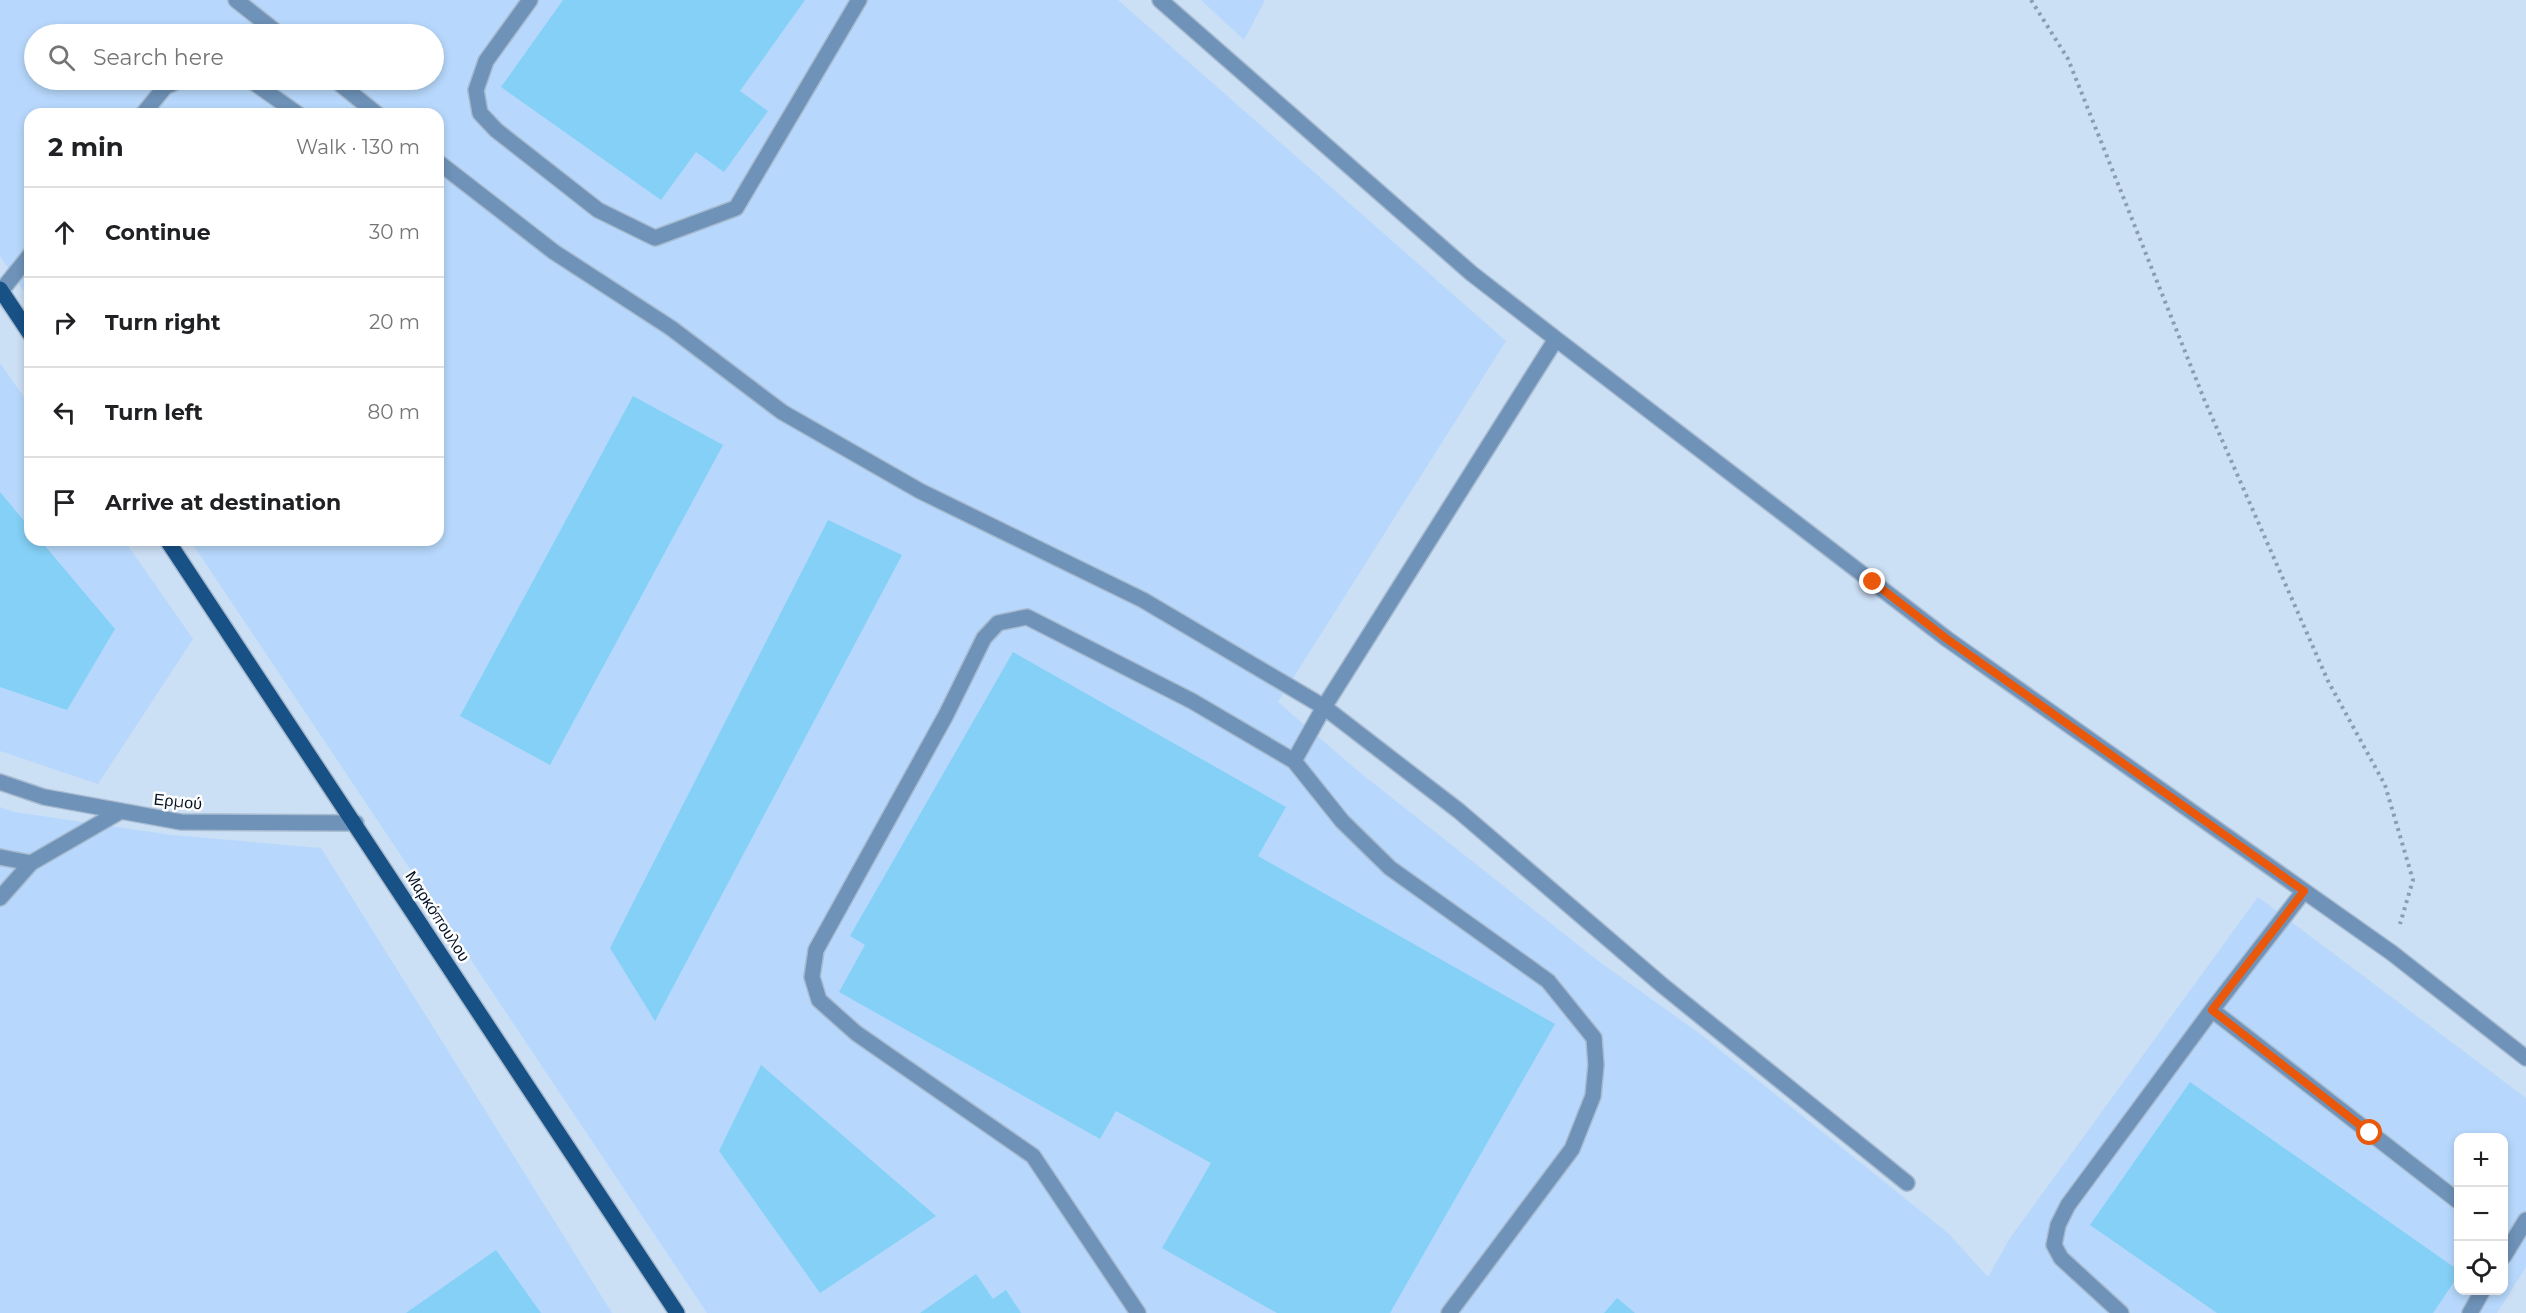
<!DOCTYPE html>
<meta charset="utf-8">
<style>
body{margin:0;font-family:Montserrat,sans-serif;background:#f2f2f2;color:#202124}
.controls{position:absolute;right:18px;bottom:18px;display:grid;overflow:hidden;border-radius:12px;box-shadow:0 3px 9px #0003}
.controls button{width:54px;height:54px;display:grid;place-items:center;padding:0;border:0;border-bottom:2px solid #e0e0e0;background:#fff;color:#202124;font:30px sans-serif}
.stop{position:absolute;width:18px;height:18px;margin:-14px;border:4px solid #ea580c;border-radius:50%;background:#fff}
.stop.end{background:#ea580c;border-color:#fff;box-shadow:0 2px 6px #0008}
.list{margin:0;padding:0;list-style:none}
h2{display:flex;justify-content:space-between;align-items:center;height:78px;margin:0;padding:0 24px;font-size:26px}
h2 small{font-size:20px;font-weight:400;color:#757577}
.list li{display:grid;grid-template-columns:39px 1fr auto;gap:18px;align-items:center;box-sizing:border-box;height:90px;padding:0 24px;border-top:2px solid #e0e0e0}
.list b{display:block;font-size:22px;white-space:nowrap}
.list em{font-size:20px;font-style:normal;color:#757577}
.icon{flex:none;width:33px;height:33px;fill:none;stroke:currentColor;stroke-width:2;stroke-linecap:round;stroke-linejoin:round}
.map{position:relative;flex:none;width:2526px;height:1313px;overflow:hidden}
.search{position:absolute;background:#fff;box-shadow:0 3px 9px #0003;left:24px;top:24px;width:420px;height:66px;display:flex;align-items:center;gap:15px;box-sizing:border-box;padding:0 21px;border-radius:33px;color:#757577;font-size:22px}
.panel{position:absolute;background:#fff;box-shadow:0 3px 9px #0003;left:24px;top:108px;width:420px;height:438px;border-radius:18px}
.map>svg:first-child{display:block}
.built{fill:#b7d8fc;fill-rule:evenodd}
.building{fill:#84d0f6}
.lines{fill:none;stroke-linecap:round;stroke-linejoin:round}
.minor-casing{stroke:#a7bacf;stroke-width:18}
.major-casing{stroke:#a7bacf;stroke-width:18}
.path{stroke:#8b9db2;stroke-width:4;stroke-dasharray:3 4.5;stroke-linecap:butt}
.minor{stroke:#6e92b8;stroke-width:15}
.major{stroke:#185186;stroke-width:15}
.route{stroke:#ea580c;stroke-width:8}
.labels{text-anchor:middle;stroke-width:5;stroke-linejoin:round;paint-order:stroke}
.street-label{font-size:16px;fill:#010f22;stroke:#fdfdfd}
</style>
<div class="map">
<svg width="2526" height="1313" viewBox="0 0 2526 1313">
<rect width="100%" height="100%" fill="#cbdff5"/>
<path class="built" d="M 0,0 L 1118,0 L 1506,341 L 1278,702 L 1358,771 L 1597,960 L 1700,1034 L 1948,1233 L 1988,1277 L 2010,1238 L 2258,897 L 2526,1098 L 2526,1267 L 2497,1313 L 707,1313 L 190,540 L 438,540 L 438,114 L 30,114 L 30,300 L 0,256 ZM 34,34 L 434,34 L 434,80 L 34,80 ZM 2458,1138 L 2504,1138 L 2504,1290 L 2458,1290 Z
M 1201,0 L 1265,0 L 1244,40 Z
M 0,363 L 30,406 L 30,540 L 124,540 L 193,639 L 98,784 L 0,751 Z
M 0,807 L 14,812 L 172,835 L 321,848 L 612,1313 L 0,1313 Z"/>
<path class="building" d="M 563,0 L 805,0 L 740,91 L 768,111 L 724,172 L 696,152 L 661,200 L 501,87 Z
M 633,396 L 723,445 L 550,765 L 460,716 Z
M 0,492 L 30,528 L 30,540 L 40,540 L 115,629 L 67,710 L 0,687 Z
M 828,520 L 902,555 L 655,1021 L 610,948 Z
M 1013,652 L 1286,807 L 1258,856 L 1555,1024 L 1390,1313 L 1277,1313 L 1162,1248 L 1211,1163 L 1116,1111 L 1100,1139 L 839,992 L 865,945 L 850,936 Z
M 761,1065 L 936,1216 L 820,1293 L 719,1151 Z
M 2190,1082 L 2458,1270 L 2458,1276 L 2433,1313 L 2217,1313 L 2090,1225 Z
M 496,1250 L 541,1313 L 406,1313 Z
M 976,1274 L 993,1299 L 1006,1290 L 1021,1313 L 920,1313 Z
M 1617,1298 L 1635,1313 L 1604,1313 Z"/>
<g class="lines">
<g class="minor-casing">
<path id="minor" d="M 236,0 L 279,34
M 530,0 L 486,61 L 476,90 L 480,113 L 496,130 L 598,210 L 655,238 L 736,208 L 859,0
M 1160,0 L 1471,273 L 1556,339 L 1947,639 L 2392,953 L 2526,1058
M 250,80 L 298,114
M 335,80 L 377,114
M 143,114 L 165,87 L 180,80
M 438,162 L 554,252 L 671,328 L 782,412 L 920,491 L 1143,600 L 1324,707 L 1459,811 L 1662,985 L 1907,1183
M 1,291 L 30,255
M 1294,761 L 1324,707 L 1556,339
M 0,782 L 44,797 L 181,822 L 356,823
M 0,857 L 31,863 L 121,811
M 0,898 L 31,863
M 2212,1010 L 2458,1201
M 2504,1256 L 2526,1220
M 1138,1313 L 1033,1156 L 856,1033 L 819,1000 L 812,977 L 816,950 L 946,715 L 984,638 L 998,623 L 1027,617 L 1192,701 L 1294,761 L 1342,821 L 1390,868 L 1548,981 L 1594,1038 L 1596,1065 L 1593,1096 L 1572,1149 L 1449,1313
M 2121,1313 L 2061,1258 L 2054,1245 L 2058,1225 L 2068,1205 L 2212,1010 L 2304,891
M 2470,1313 L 2483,1290"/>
</g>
<g class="major-casing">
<path id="major" d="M 0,289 L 30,334
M 167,540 L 677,1313"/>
</g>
<path class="path" d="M 2031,0 L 2068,59 L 2204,399 L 2328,681 L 2385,785 L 2413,880 L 2400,924"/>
<use href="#minor" class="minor"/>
<use href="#major" class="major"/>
</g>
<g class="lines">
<path class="route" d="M 1873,582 L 1947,639 L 2304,891 L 2212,1010 L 2370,1133"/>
</g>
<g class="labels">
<g class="street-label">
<text transform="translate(178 801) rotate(6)" y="6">Ερμού</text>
<text transform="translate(438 916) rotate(57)" y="6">Μαρκόπουλου</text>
</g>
</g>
</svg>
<div class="controls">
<button>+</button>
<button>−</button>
<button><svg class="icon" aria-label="locate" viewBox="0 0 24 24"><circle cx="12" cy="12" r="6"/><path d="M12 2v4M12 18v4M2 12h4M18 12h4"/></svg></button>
</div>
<div class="stop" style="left:2370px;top:1133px"></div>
<div class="stop end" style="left:1873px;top:582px"></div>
<div class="search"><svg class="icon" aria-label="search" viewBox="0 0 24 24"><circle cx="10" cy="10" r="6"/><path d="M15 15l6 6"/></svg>Search here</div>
<section class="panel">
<h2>2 min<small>Walk · 130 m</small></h2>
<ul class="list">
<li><svg class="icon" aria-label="ahead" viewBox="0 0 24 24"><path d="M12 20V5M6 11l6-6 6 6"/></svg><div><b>Continue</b></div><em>30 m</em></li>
<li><svg class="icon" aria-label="right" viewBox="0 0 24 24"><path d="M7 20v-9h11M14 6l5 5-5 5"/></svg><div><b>Turn right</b></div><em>20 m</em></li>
<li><svg class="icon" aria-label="left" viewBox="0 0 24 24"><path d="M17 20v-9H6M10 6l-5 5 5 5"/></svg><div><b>Turn left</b></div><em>80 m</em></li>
<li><svg class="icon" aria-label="arrive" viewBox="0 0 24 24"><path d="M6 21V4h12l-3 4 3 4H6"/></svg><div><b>Arrive at destination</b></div></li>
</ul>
</section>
</div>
